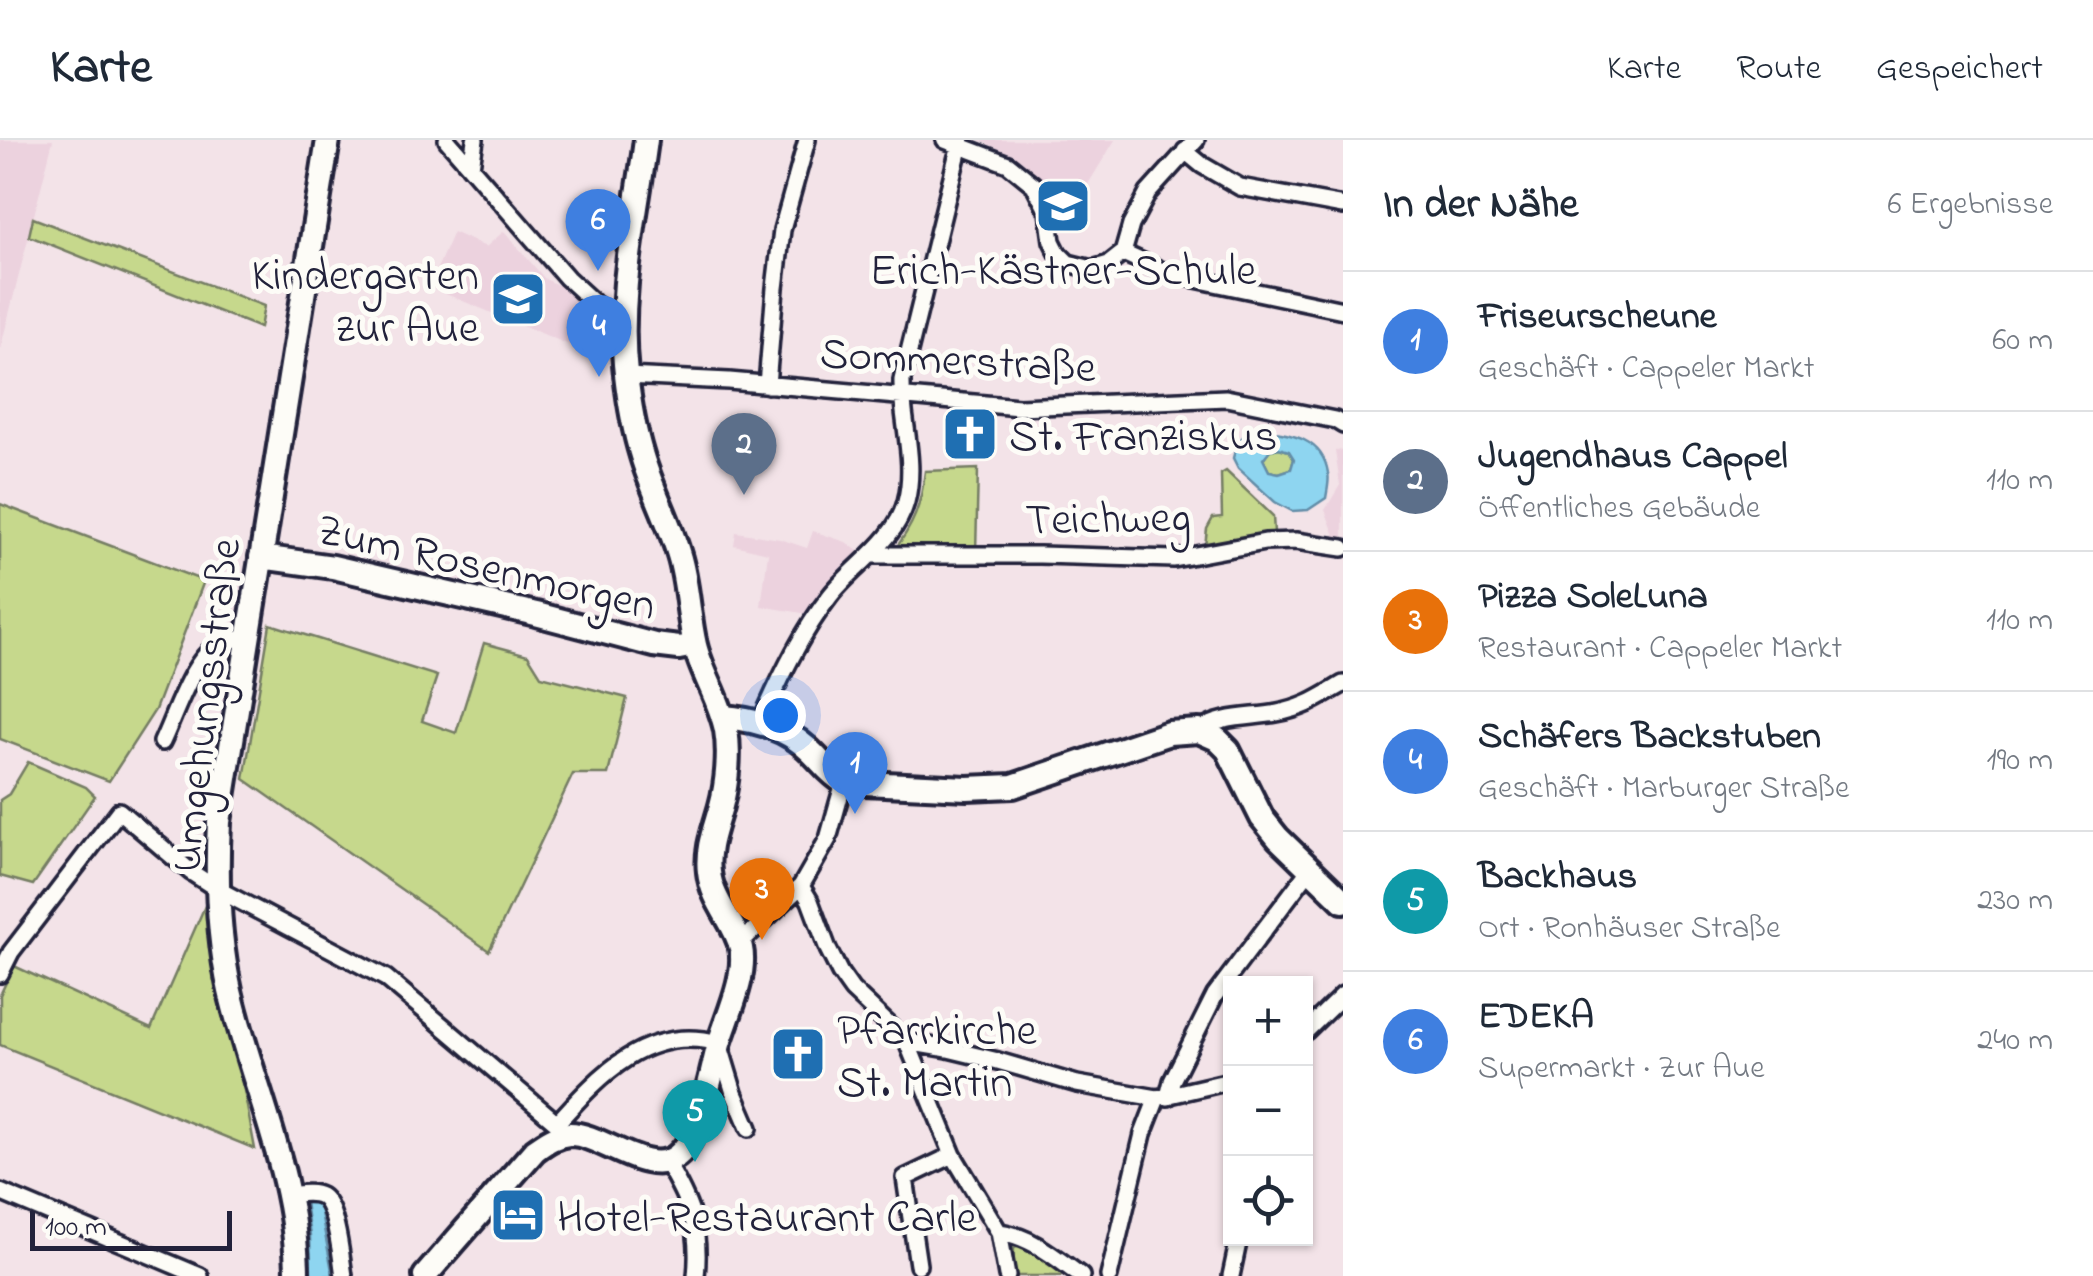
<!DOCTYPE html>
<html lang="de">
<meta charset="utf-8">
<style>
body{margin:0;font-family:"Indie Flower",sans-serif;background:#f2f2f3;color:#1f2937}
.controls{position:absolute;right:30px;bottom:30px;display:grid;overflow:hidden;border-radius:0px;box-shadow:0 2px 8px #0004}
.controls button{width:90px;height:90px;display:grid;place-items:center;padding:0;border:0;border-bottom:2px solid #e0e1e3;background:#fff;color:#1f2937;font:50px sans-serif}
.scale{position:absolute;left:30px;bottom:25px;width:202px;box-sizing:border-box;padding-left:10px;border:5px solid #22223b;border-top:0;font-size:28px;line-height:35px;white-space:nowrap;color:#22223b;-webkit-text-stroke:8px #fdfcf7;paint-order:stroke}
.you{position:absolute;left:780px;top:575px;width:35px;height:35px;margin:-25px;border:8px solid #fff;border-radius:50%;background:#1a73e8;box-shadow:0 0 0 15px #1a73e833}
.badge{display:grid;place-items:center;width:65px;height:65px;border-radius:50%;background:#d93025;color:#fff;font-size:32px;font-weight:700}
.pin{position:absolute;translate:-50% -82px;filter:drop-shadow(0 2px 5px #0008)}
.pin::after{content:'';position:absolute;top:52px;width:35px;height:30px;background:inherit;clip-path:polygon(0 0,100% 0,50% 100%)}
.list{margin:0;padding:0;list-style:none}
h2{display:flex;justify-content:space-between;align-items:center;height:130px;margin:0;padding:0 40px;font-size:42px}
h2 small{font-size:32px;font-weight:400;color:#747a83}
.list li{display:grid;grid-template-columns:65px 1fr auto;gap:30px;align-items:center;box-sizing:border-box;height:140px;padding:0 40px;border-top:2px solid #e0e1e3}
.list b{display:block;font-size:38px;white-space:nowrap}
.list p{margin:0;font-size:32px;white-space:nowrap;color:#747a83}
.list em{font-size:32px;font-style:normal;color:#747a83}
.icon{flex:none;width:55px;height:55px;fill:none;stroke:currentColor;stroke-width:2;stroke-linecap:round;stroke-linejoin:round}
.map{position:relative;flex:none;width:1343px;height:1136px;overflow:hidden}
header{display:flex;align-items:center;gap:60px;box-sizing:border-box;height:140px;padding:0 50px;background:#fff;border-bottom:2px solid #e0e1e3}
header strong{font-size:48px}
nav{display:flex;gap:55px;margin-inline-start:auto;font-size:35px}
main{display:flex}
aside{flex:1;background:#fff}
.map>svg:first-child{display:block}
.built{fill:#ecd2de}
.green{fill:#c6d88c;stroke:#747d64;stroke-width:2.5}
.water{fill:#8ed5f0;stroke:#638da8;stroke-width:2.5;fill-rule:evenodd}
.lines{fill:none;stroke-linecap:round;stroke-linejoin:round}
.street-casing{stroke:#22223b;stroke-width:22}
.secondary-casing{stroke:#22223b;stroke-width:30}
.street{stroke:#fdfcf7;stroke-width:15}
.secondary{stroke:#fdfcf7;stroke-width:22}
.labels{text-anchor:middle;stroke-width:10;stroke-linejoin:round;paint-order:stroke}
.poi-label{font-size:45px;fill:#22223b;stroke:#fdfcf7;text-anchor:start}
.street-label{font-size:45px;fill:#22223b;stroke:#fdfcf7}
</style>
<header>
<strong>Karte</strong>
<nav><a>Karte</a><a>Route</a><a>Gespeichert</a></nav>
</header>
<main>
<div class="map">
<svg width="1343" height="1136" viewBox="0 0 1343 1136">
<rect width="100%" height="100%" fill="#f3e3e8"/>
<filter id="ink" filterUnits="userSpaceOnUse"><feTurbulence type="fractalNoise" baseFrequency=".01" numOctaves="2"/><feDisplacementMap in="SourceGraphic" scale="20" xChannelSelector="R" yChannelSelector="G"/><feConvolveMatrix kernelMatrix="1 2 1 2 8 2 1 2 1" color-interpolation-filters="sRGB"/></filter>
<g filter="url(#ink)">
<path class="built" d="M 0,0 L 53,0 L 0,210 Z
M 980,0 L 1115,0 L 1060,90 L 1045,41 L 1020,20 Z
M 504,91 L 545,139 L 560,146 L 564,142 L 586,172 L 603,202 L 577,208 L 429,147 L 453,92 L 486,107 Z
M 1343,310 L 1343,404 L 1338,403 L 1325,370 L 1340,345 L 1335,311 Z
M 813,391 L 846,402 L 858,411 L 808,474 L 761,466 L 768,413 L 734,405 L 736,392 L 780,399 L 807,408 Z"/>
<path class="green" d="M 33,78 L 264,166 L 260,188 L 29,96 Z
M 1279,308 L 1289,311 L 1294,319 L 1291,329 L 1279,333 L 1269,331 L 1263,319 L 1270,309 Z
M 978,329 L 976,413 L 892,413 C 914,385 921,366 925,331 Z
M 1226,331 L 1273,376 L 1274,393 L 1205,406 L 1207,389 L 1213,378 L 1222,377 L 1221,334 Z
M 0,364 L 204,441 L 155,570 L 109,641 L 0,599 Z
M 270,484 L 437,536 L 422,581 L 456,593 L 484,503 L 528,515 L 541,536 L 627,558 L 608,634 L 573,634 L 489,811 L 244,639 Z
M 28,622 L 86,647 L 95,656 L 33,745 L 0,736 L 0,660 L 9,654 Z
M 208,759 L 255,1009 L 0,905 L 0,855 L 14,826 L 151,889 Z
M 1025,1104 L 1068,1136 L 1013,1136 L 1014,1108 Z"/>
<path class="water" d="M 1263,290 C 1292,294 1323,299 1328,333 C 1330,340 1327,351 1326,358 L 1308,370 L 1292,371 L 1275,362 L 1238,328 L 1233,318 L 1237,303 L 1246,294 ZM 1279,308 L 1289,311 L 1294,319 L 1291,329 L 1279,333 L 1269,331 L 1263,319 L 1270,310 Z
M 305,1062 L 319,1062 L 333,1136 L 311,1136 L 310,1095 Z"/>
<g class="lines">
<g class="street-casing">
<path id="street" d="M 447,0 L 567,138 L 604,172 L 623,184
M 945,0 L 1008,24 L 1034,45 L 1048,72 L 1052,101 L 1058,113 L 1068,123 L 1092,129 L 1109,124 L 1123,113 L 1131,85 L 1148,53 L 1196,0
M 1185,11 L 1202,25 L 1240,47 L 1343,66
M 471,27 L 475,0
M 1123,113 L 1167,133 L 1343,170
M 626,236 L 729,241 L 1019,267 L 1226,258 L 1335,280 L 1343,285
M 767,245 L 775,148 L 782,90 L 807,0
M 872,415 L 1040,415 L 1174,419 L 1265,402 L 1296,401 L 1343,408
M 766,570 C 784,530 803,491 830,456 C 854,425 895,402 906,362 C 917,321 901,280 902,240 L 961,0
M 1199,591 C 1222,575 1250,578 1277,573 C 1305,568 1319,558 1343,544
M 162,602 C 176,573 193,514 224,501 C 231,498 240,499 248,499
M 801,746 L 810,761 L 828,809 L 840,833 L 852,850 L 907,902 L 953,1015 L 999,1092 L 1007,1136
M 740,803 L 801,746 L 828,699 L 844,642
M 0,834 L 11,812 L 119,671 L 191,732 L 217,749 L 386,838 L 557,983 L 563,995
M 1306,891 L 1343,855
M 907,902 L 948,909 L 998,921 L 1077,944 L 1157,958 L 1230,941
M 1168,957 L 1172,941 L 1215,855 L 1310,729
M 557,983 C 600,935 647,884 719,903 L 734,953 L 749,988
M 666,1022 C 690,1062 701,1088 696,1136
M 0,1052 L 200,1136
M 288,1055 C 298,1054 312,1051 321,1056 C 337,1066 341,1118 344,1136
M 999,1092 C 1031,1096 1056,1118 1081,1136
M 918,1125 L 905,1038 L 953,1015
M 1109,1136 L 1143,994 L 1157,958
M 1231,1136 L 1239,1098"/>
</g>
<g class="secondary-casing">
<path id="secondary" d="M 261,417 L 333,427 L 536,474 L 654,505 L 679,508 L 695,505
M 723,577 C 753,579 785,588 807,608 C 820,619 829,634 844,642 L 967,648 L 1013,646 L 1169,593 L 1199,591 L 1217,599 L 1228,610 L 1262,678 L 1278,698 L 1343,761
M 297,1136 C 297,1037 252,946 230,851 C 218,796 216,739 219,682 L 328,0
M 425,1136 L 535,1010 C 546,1002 556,995 569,994 C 601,993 648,1039 677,1016 C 701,997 711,933 719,904 C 727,877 747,836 741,808 C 736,783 712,762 709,732 C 706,709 715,688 721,666 C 727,644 730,613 726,590 C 720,560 702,534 695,505 C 688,475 688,444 679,415 C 669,381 652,350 642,316 C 634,290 629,260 626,234 C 617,156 636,77 646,0"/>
</g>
<use href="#street" class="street"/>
<use href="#secondary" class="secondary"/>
</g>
</g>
<defs>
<g id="school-square" transform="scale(2.875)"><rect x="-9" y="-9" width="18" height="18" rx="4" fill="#1f6fb2" stroke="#fdfcf7"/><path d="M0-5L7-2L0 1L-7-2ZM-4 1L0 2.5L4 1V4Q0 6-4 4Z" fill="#fff"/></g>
<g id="church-square" transform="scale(2.875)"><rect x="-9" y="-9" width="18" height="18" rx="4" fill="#1f6fb2" stroke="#fdfcf7"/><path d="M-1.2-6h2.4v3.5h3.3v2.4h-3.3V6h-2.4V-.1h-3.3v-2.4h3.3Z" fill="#fff"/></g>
<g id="hotel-square" transform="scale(2.875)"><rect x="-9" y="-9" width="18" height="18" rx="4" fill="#1f6fb2" stroke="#fdfcf7"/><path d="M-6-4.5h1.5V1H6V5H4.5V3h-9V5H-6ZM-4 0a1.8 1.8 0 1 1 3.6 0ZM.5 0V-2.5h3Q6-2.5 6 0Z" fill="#fff"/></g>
</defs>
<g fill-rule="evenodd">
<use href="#school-square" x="1063" y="66"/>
<use href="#school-square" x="518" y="159"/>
<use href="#church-square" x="970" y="294"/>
<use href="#church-square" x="798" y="914"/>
<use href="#hotel-square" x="518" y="1075"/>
</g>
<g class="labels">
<g class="poi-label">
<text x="1063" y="144" text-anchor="middle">Erich-Kästner-Schule</text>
<text x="479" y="149" text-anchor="end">Kindergarten<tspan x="479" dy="52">zur Aue</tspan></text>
<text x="1009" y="310">St. Franziskus</text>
<text x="837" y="904">Pfarrkirche<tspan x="837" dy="52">St. Martin</tspan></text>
<text x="557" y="1091">Hotel-Restaurant Carle</text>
</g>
<g class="street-label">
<text transform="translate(958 218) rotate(3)" y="16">Sommerstraße</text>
<text transform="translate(1108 376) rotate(-1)" y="16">Teichweg</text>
<text transform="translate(487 425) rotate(13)" y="16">Zum Rosenmorgen</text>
<text transform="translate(203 565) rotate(-83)" y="16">Umgehungsstraße</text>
</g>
</g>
</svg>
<div class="controls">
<button>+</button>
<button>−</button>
<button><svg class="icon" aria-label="locate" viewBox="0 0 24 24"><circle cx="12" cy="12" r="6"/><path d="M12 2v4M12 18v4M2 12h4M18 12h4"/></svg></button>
</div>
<div class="scale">100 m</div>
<div class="you"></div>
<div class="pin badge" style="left:855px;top:674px;background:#3f7fe0">1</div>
<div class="pin badge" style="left:744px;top:355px;background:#5c6f8a">2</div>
<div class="pin badge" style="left:762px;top:800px;background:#e8710a">3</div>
<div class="pin badge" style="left:599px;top:237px;background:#3f7fe0">4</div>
<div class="pin badge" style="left:695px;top:1022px;background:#0f9aa8">5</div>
<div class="pin badge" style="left:598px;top:131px;background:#3f7fe0">6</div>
</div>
<aside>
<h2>In der Nähe<small>6 Ergebnisse</small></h2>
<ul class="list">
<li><span class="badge" style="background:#3f7fe0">1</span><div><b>Friseurscheune</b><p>Geschäft · Cappeler Markt</p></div><em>60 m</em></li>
<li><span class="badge" style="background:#5c6f8a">2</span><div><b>Jugendhaus Cappel</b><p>Öffentliches Gebäude</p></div><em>110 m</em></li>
<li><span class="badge" style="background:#e8710a">3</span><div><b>Pizza SoleLuna</b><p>Restaurant · Cappeler Markt</p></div><em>110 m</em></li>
<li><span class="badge" style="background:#3f7fe0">4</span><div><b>Schäfers Backstuben</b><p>Geschäft · Marburger Straße</p></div><em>190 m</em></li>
<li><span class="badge" style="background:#0f9aa8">5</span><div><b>Backhaus</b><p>Ort · Ronhäuser Straße</p></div><em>230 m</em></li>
<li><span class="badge" style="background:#3f7fe0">6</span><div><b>EDEKA</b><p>Supermarkt · Zur Aue</p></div><em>240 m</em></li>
</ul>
</aside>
</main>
